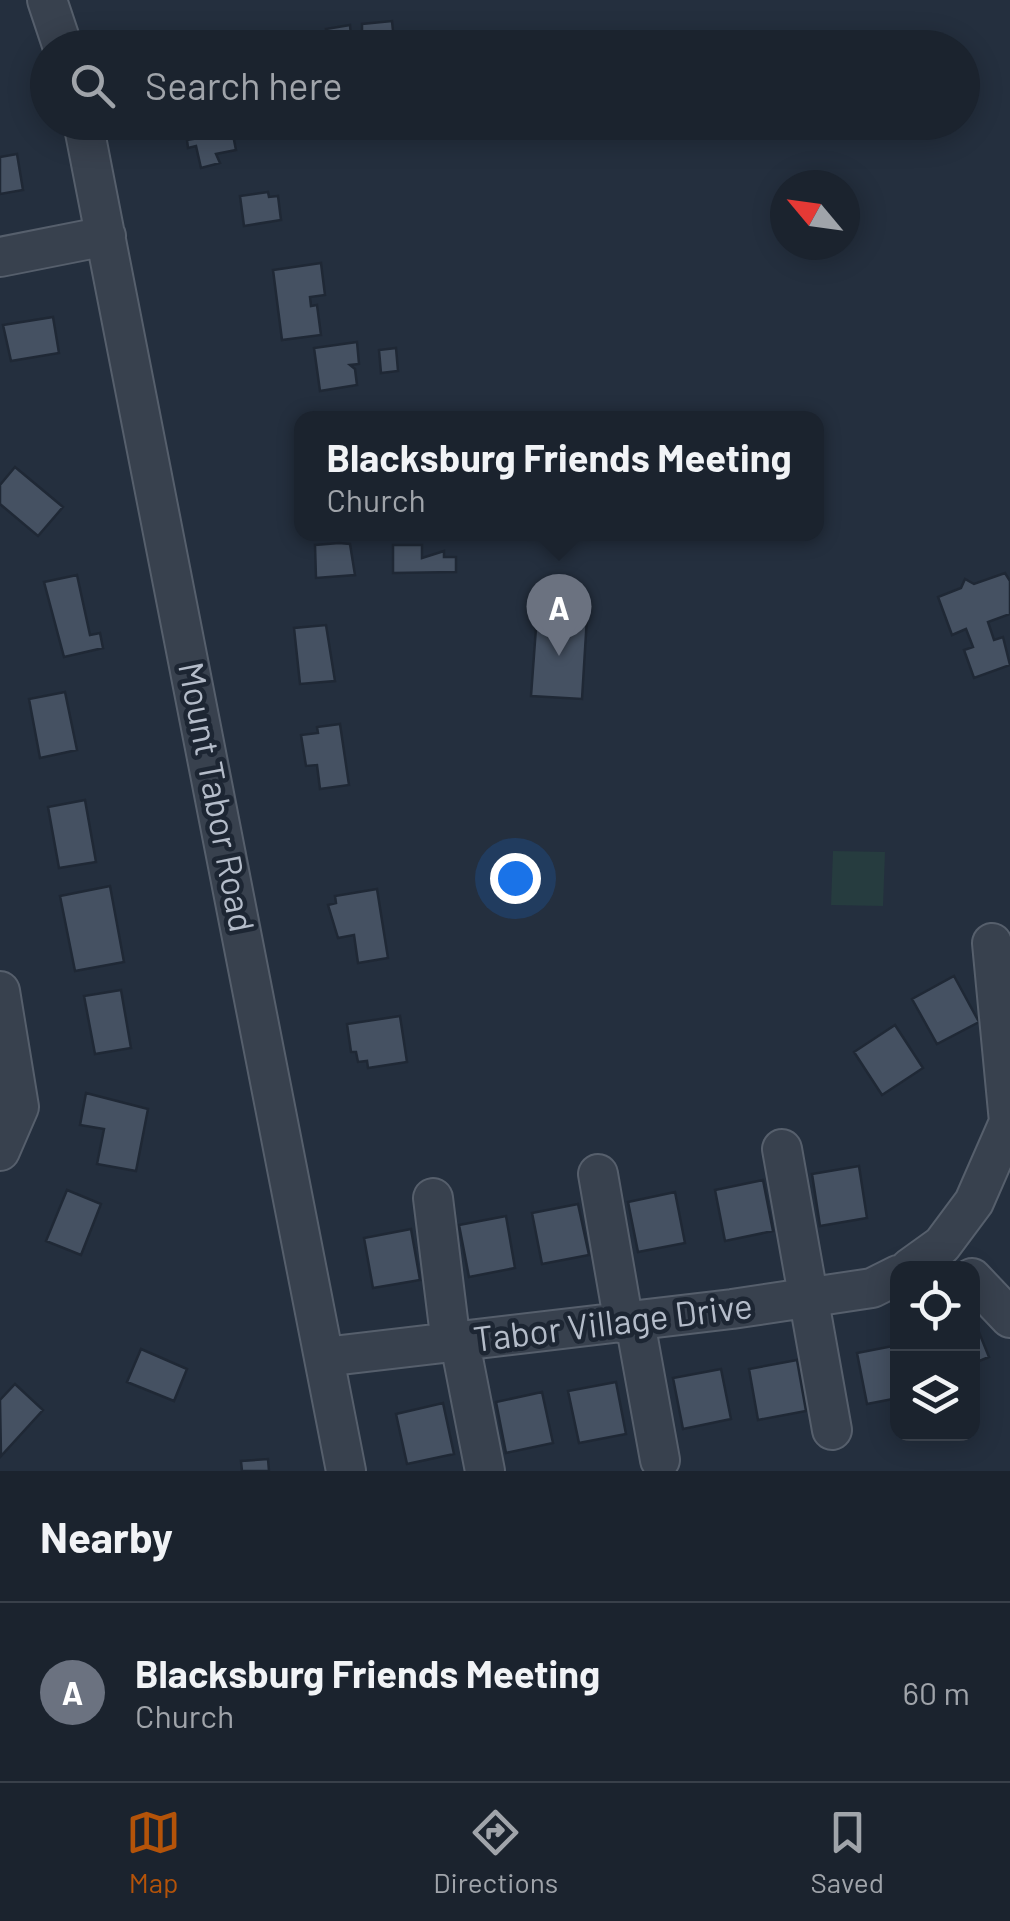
<!DOCTYPE html>
<style>
body{margin:0;font-family:Barlow,sans-serif;background:#242b36;color:#f1f3f6}
.controls{position:absolute;right:30px;bottom:30px;display:grid;overflow:hidden;border-radius:20px;box-shadow:0 5px 25px #0003}
.controls button{width:90px;height:90px;display:grid;place-items:center;padding:0;border:0;border-bottom:2px solid #39404a;background:#1b232e;color:#f1f3f6;font:50px sans-serif}
.compass{position:absolute;left:770px;top:170px;width:90px;height:90px;border-radius:50%;background:#1b232e;box-shadow:0 5px 25px #0003;rotate:299deg}
.you{position:absolute;left:515px;top:878px;width:35px;height:35px;margin:-25px;border:8px solid #fff;border-radius:50%;background:#1a73e8;box-shadow:0 0 0 15px #1a73e833}
.badge{display:grid;place-items:center;width:65px;height:65px;border-radius:50%;background:#b45309;color:#fff;font-size:32px;font-weight:700}
.pin{position:absolute;translate:-50% -82px;filter:drop-shadow(0 2px 5px #0008)}
.pin::after{content:'';position:absolute;top:52px;width:35px;height:30px;background:inherit;clip-path:polygon(0 0,100% 0,50% 100%)}
.popup{position:absolute;left:294px;top:411px;width:530px;height:130px;box-sizing:border-box;display:grid;place-content:center;border-radius:20px;background:#1b232e;filter:drop-shadow(0 2px 8px #0005);font-size:32px;white-space:nowrap;color:#a0a4aa}
.popup b{font-size:38px;color:#f1f3f6}
.popup::after{content:'';position:absolute;left:50%;top:100%;margin-left:-20px;border:20px solid transparent;border-top-color:#1b232e}
.list{margin:0;padding:0;list-style:none}
h2{display:flex;justify-content:space-between;align-items:center;height:130px;margin:0;padding:0 40px;font-size:42px}
h2 small{font-size:32px;font-weight:400;color:#a0a4aa}
.list li{display:grid;grid-template-columns:65px 1fr auto;gap:30px;align-items:center;box-sizing:border-box;height:180px;padding:0 40px;border-top:2px solid #39404a}
.list b{display:block;font-size:38px;white-space:nowrap}
.list p{margin:0;font-size:32px;white-space:nowrap;color:#a0a4aa}
.list em{font-size:32px;font-style:normal;color:#a0a4aa}
.icon{flex:none;width:55px;height:55px;fill:none;stroke:currentColor;stroke-width:2;stroke-linecap:round;stroke-linejoin:round}
.map{position:relative;flex:none;width:1010px;height:1471px;overflow:hidden}
.search{position:absolute;background:#1b232e;box-shadow:0 5px 25px #0003;left:30px;right:30px;top:30px;height:110px;display:flex;align-items:center;gap:25px;box-sizing:border-box;padding:0 35px;border-radius:55px;color:#a0a4aa;font-size:38px}
.sheet{height:310px;background:#1b232e}
nav{display:flex;justify-content:space-around;align-items:center;box-sizing:border-box;height:140px;border-top:2px solid #39404a;background:#1b232e;font-size:28px;color:#a0a4aa}
nav a{display:grid;justify-items:center;gap:5px}
nav .on{color:#b45309}
.map>svg:first-child{display:block}
.green{fill:#263c3f}
.building{fill:#455162;stroke:#1f2835;stroke-width:2.5}
.lines{fill:none;stroke-linecap:round;stroke-linejoin:round}
.minor-casing{stroke:#565f6c;stroke-width:42}
.minor{stroke:#38414e;stroke-width:38}
.labels{text-anchor:middle;stroke-width:9;stroke-linejoin:round;paint-order:stroke}
.street-label{font-size:35px;fill:#b4bcc9;stroke:#1d2633}
</style>
<div class="map">
<svg width="1010" height="1471" viewBox="0 0 1010 1471">
<rect width="100%" height="100%" fill="#242f3e"/>
<path class="green" d="M 833,851 L 885,852 L 883,906 L 831,905 Z"/>
<path class="building" d="M 392,21 L 393,31 L 362,34 L 362,24 Z
M 350,25 L 351,37 L 328,40 L 326,29 Z
M 260,122 L 261,129 L 233,135 L 236,150 L 216,154 L 220,163 L 201,168 L 196,146 L 188,148 L 187,140 L 193,139 L 190,123 Z
M 17,154 L 23,190 L 0,194 L 0,157 Z
M 268,192 L 269,197 L 278,196 L 281,220 L 244,226 L 240,196 Z
M 321,263 L 325,295 L 310,297 L 311,306 L 317,305 L 321,335 L 282,340 L 273,270 Z
M 53,317 L 59,353 L 11,361 L 3,325 Z
M 357,342 L 359,364 L 350,365 L 355,369 L 357,385 L 320,391 L 314,348 Z
M 396,348 L 398,371 L 381,373 L 379,350 Z
M 15,467 L 63,507 L 38,536 L 0,504 L 0,485 Z
M 339,543 L 350,544 L 355,575 L 316,578 L 315,545 Z
M 393,545 L 422,545 L 422,558 L 444,551 L 444,557 L 456,557 L 456,572 L 393,573 Z
M 1005,573 L 1010,581 L 1010,614 L 988,622 L 994,640 L 1003,637 L 1010,665 L 974,678 L 964,650 L 973,647 L 966,629 L 952,635 L 938,597 L 961,588 L 965,579 L 974,584 Z
M 77,575 L 90,635 L 100,633 L 103,648 L 64,657 L 44,582 Z
M 537,614 L 587,617 L 582,699 L 531,696 Z
M 326,625 L 335,681 L 300,684 L 294,628 Z
M 65,692 L 77,750 L 40,758 L 29,699 Z
M 340,724 L 349,785 L 320,789 L 317,765 L 306,766 L 301,735 L 318,733 L 317,727 Z
M 85,800 L 96,862 L 59,868 L 48,807 Z
M 110,886 L 124,962 L 75,971 L 60,896 Z
M 377,889 L 388,958 L 358,963 L 354,935 L 338,938 L 328,905 L 336,903 L 335,896 Z
M 954,976 L 979,1022 L 937,1044 L 912,999 Z
M 121,990 L 131,1048 L 95,1054 L 84,996 Z
M 400,1016 L 407,1062 L 368,1068 L 367,1061 L 358,1062 L 356,1052 L 351,1052 L 347,1024 Z
M 895,1025 L 923,1068 L 882,1095 L 854,1052 Z
M 86,1093 L 148,1109 L 136,1171 L 97,1164 L 104,1129 L 80,1125 Z
M 859,1166 L 867,1218 L 820,1226 L 812,1174 Z
M 763,1180 L 773,1231 L 725,1241 L 715,1190 Z
M 67,1190 L 101,1204 L 81,1255 L 46,1241 Z
M 675,1192 L 685,1243 L 638,1252 L 628,1202 Z
M 578,1204 L 589,1255 L 542,1264 L 532,1213 Z
M 506,1216 L 515,1268 L 469,1277 L 459,1225 Z
M 411,1229 L 420,1280 L 373,1288 L 364,1238 Z
M 972,1315 L 989,1357 L 972,1364 Z
M 898,1345 L 898,1398 L 867,1404 L 857,1353 Z
M 141,1349 L 187,1369 L 174,1401 L 127,1382 Z
M 797,1360 L 806,1411 L 758,1420 L 749,1369 Z
M 721,1369 L 731,1419 L 683,1429 L 673,1378 Z
M 616,1382 L 626,1434 L 579,1443 L 568,1391 Z
M 15,1384 L 43,1410 L 1,1456 L 0,1400 Z
M 542,1392 L 553,1443 L 506,1453 L 496,1402 Z
M 443,1403 L 454,1454 L 407,1464 L 396,1414 Z
M 268,1459 L 269,1471 L 242,1471 L 241,1461 Z"/>
<g class="lines">
<g class="minor-casing">
<path id="minor" d="M 47,0 L 63,48
M 83,122 L 346,1471
M 0,257 L 106,236
M 0,991 L 19,1107 L 0,1151
M 782,1149 L 832,1430
M 598,1174 L 624,1324
M 433,1198 L 451,1344
M 910,1268 L 942,1245 L 974,1202 L 1009,1122 L 992,943
M 972,1278 L 1010,1318
M 635,1322 L 660,1460
M 460,1343 L 485,1471
M 324,1357 L 732,1309 L 872,1288 L 898,1275"/>
</g>
<use href="#minor" class="minor"/>
</g>
<g class="labels">
<g class="street-label">
<text transform="translate(216 797) rotate(79)" y="12">Mount Tabor Road</text>
<text transform="translate(613 1323) rotate(-7)" y="12">Tabor Village Drive</text>
</g>
</g>
</svg>
<div class="controls">
<button><svg class="icon" aria-label="locate" viewBox="0 0 24 24"><circle cx="12" cy="12" r="6"/><path d="M12 2v4M12 18v4M2 12h4M18 12h4"/></svg></button>
<button><svg class="icon" aria-label="layers" viewBox="0 0 24 24"><path d="M12 4l9 5-9 5-9-5zM3 14l9 5 9-5"/></svg></button>
</div>
<svg class="compass" viewBox="-18 -18 36 36"><path d="M0-13l5 13h-10z" fill="#e53935"/><path d="M0 13l5-13h-10z" fill="#a0a4aa"/></svg>
<div class="you"></div>
<div class="pin badge" style="left:559px;top:656px;background:#6b7280">A</div>
<div class="popup"><b>Blacksburg Friends Meeting</b>Church</div>
<div class="search"><svg class="icon" aria-label="search" viewBox="0 0 24 24"><circle cx="10" cy="10" r="6"/><path d="M15 15l6 6"/></svg>Search here</div>
</div>
<section class="sheet">
<h2>Nearby<small></small></h2>
<ul class="list">
<li><span class="badge" style="background:#6b7280">A</span><div><b>Blacksburg Friends Meeting</b><p>Church</p></div><em>60 m</em></li>
</ul>
</section>
<nav>
<a class="on"><svg class="icon" aria-label="map" viewBox="0 0 24 24"><path d="M3 6l6-2 6 2 6-2v14l-6 2-6-2-6 2zM9 4v14M15 6v14"/></svg>Map</a>
<a><svg class="icon" aria-label="directions" viewBox="0 0 24 24"><path d="M12 3l9 9-9 9-9-9zM9 14v-3h6M13 9l2 2-2 2"/></svg>Directions</a>
<a><svg class="icon" aria-label="saved" viewBox="0 0 24 24"><path d="M7 4h10v16l-5-4-5 4z"/></svg>Saved</a>
</nav>
